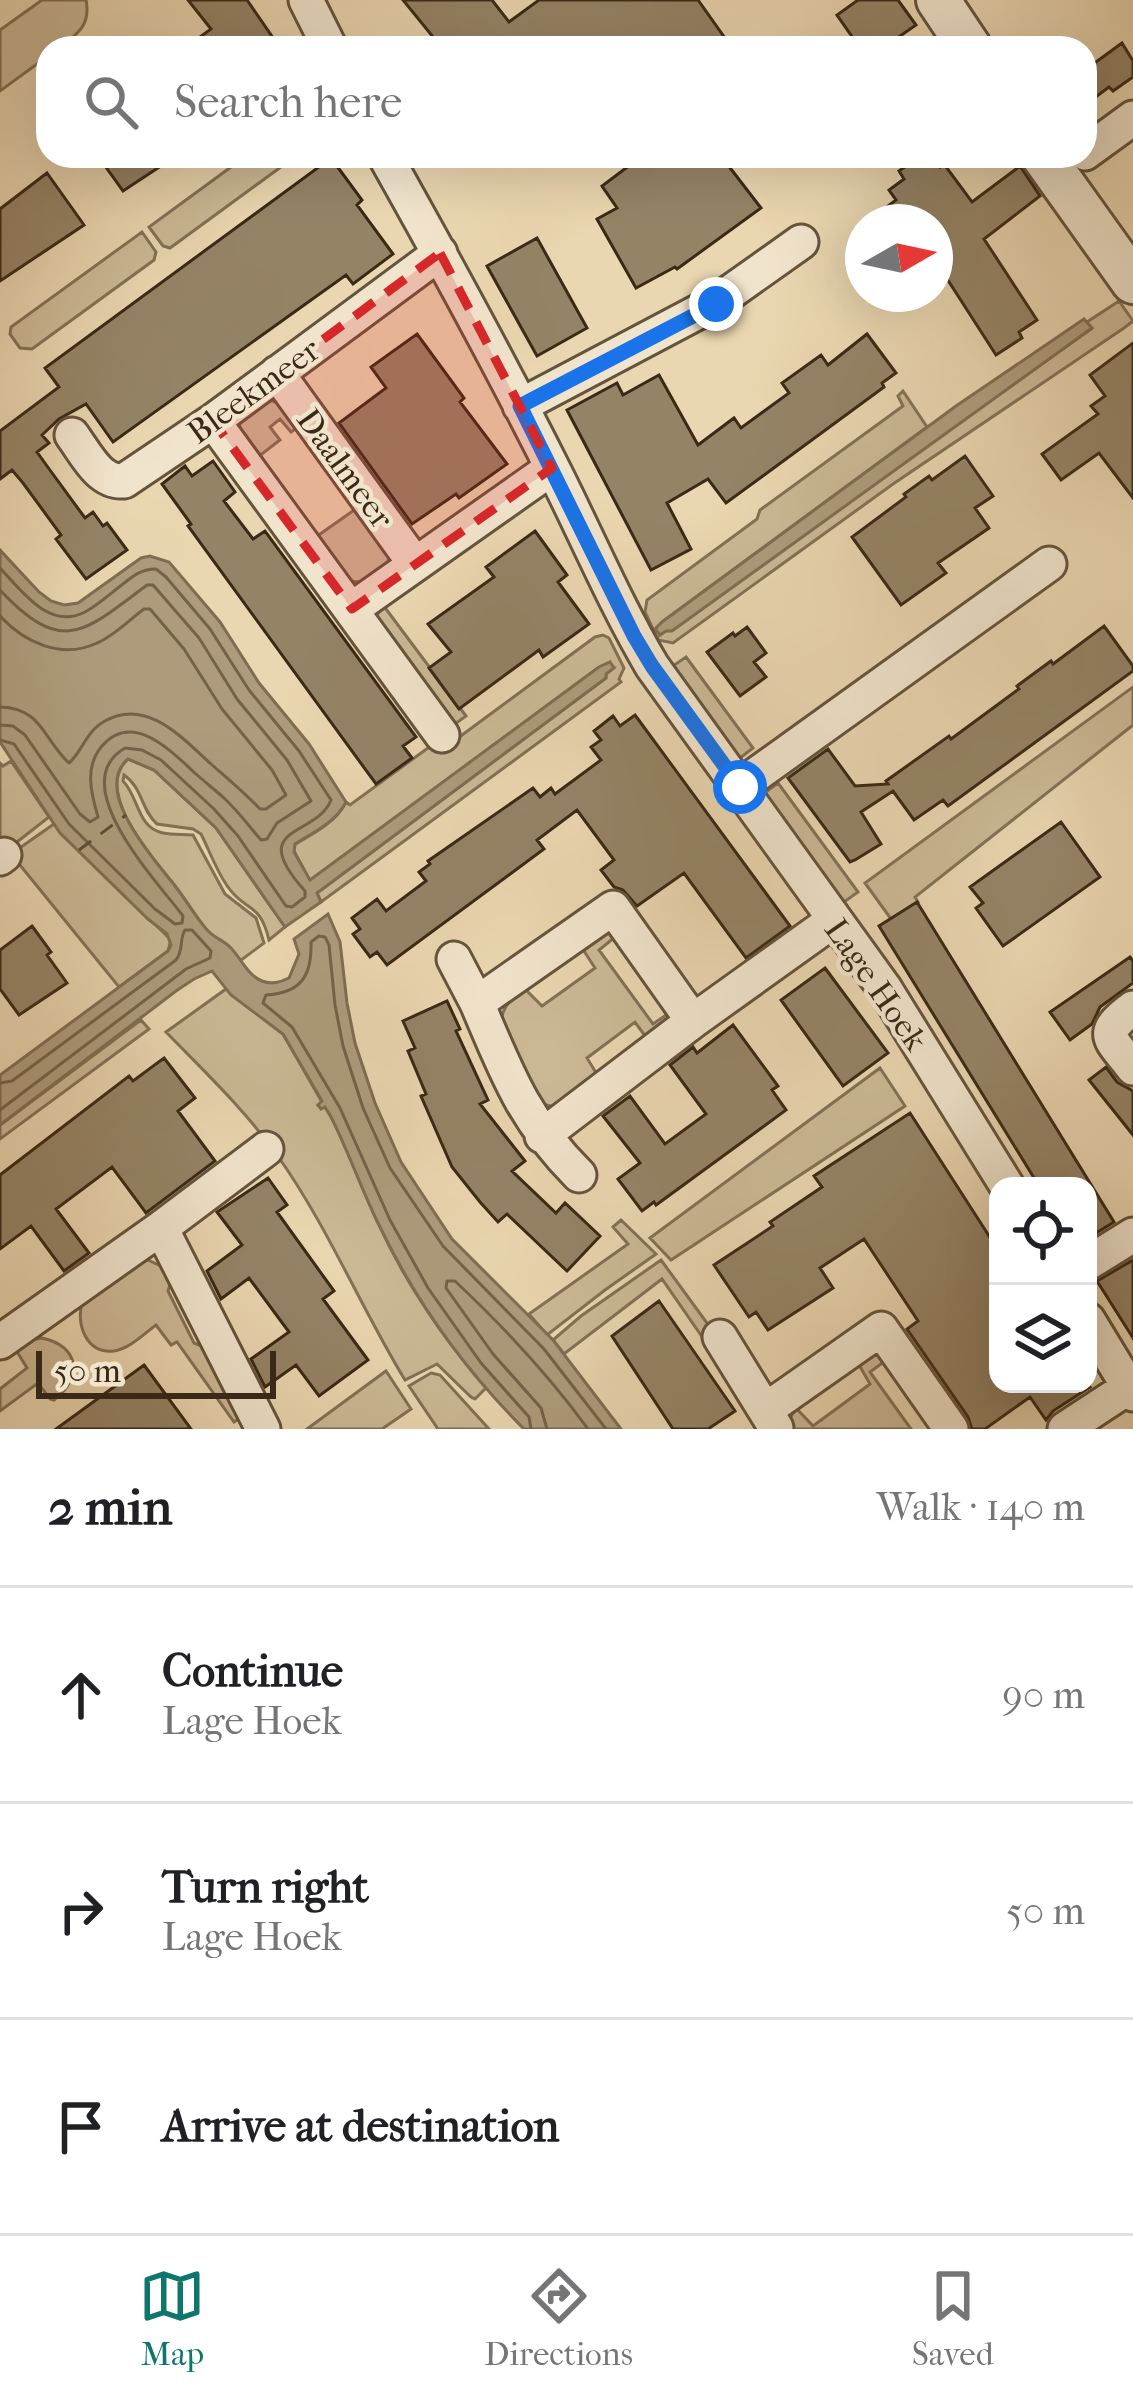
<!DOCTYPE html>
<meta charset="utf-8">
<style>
body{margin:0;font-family:"IM FELL French Canon",serif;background:#f6f6f6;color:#202124}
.controls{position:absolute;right:36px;bottom:36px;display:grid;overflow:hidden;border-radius:24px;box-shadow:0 12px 48px #0002}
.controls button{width:108px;height:108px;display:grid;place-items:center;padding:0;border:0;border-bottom:3px solid #e0e0e0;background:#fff;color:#202124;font:60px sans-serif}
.compass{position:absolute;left:845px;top:204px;width:108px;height:108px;border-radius:50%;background:#fff;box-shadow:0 12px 48px #0002;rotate:81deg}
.scale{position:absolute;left:36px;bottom:30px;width:240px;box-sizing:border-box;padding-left:12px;border:6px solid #392916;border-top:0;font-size:33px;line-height:42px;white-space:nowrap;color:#392916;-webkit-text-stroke:9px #f1e4cc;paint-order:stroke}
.stop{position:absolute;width:36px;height:36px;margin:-27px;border:9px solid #1a73e8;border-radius:50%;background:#fff}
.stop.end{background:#1a73e8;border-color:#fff;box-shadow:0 3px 12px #0008}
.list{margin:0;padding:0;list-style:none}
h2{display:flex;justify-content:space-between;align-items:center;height:156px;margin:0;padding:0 48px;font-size:51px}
h2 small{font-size:39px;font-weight:400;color:#757577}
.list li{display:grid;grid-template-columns:78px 1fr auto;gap:36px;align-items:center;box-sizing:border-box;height:216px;padding:0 48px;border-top:3px solid #e0e0e0}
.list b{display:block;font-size:45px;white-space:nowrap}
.list p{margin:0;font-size:39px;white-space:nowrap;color:#757577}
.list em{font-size:39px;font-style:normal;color:#757577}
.icon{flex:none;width:66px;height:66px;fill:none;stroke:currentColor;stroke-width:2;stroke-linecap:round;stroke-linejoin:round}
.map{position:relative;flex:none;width:1133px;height:1429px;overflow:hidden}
.search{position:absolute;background:#fff;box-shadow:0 12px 48px #0002;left:36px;right:36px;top:36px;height:132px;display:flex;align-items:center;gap:30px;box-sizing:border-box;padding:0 42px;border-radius:36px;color:#757577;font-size:45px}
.sheet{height:804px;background:#fff}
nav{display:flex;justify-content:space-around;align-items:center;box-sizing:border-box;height:168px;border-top:3px solid #e0e0e0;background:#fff;font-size:33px;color:#757577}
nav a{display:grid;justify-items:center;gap:6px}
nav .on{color:#0f766e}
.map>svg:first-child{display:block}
.green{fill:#ccb996;stroke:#827156;stroke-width:3}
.water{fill:#ae9b7c;stroke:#7f6d53;stroke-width:3}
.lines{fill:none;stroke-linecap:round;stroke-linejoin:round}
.shore{stroke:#746249;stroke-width:3}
.ferry{stroke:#5c4b35;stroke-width:3;stroke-dasharray:15 12;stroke-linecap:butt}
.building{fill:#958366;stroke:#392916;stroke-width:3}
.minor-casing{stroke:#65543c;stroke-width:39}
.tertiary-casing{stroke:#65543c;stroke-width:48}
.minor{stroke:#f1e4cc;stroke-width:33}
.tertiary{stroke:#f1e4cc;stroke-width:42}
.route{stroke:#1a73e8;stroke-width:15}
.marked{fill:#d62828;fill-opacity:0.2;stroke:#d62828;stroke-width:9;stroke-dasharray:24 15;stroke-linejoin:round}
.labels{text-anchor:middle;stroke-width:9;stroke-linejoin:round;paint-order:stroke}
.street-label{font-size:33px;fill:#392916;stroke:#f1e4cc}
</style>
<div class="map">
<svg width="1133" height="1429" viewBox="0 0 1133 1429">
<rect width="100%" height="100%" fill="#ead6b0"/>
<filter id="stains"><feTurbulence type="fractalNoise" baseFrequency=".00167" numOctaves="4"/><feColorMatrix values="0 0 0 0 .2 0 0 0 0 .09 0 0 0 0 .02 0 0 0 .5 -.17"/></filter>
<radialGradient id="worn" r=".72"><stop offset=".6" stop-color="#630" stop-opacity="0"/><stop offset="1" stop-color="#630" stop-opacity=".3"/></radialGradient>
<path class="green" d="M 42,0 L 86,0 C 91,25 78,34 59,48 L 48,48 L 48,56 L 0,91 L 0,30 Z
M 246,156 L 296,156 L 170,248 L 163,246 L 149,227 Z
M 142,232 L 156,252 L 154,260 L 32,349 L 20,348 L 10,334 L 11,327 Z
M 1119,301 L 1133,321 L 1124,328 L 893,484 L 673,643 L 658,640 L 645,612 L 647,600 L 757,519 L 760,510 L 903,406 L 898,396 L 903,391 L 927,427 L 662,622 L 660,635 L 1091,329 L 1087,322 Z
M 262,400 C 282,399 288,411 298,427 L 291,432 L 280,419 L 270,427 L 280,440 L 258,457 C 246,444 238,437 240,419 Z
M 357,508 L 389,551 L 388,564 C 349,603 339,571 316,537 Z
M 383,605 L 466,716 L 451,727 L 377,624 L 377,615 Z
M 603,635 L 609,638 L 624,668 L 619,679 L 621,682 L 321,902 L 317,893 L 606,678 L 606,674 L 613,668 L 598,668 L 310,881 L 294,851 L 295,844 C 315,833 336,822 346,802 L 350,805 L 432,745 L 439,752 L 595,637 Z
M 686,657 L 753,748 L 735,762 L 667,670 Z
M 1133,687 L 1133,725 L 915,897 L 918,902 L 891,919 L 865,883 Z
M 128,759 L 154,770 L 216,828 L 285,927 L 269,940 C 260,901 245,912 228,887 C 217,872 210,852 201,834 L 193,829 L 157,824 C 141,810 143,788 124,775 L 123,781 C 139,797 137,828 163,833 C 173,835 183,834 193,835 L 225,894 L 256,918 L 264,943 L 240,961 C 230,947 217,941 206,929 C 194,914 184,897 172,882 C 151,856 93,790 128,759 Z
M 11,761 L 49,817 L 8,849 L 0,838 L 0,763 L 3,766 Z
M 778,783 L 858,892 L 840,905 L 763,794 Z
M 54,824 L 171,940 L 168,951 L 119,987 L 11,854 Z
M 606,931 L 615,937 L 599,950 L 653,1024 L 669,1013 L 674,1018 L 648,1040 L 635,1022 L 587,1058 L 598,1076 L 554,1107 L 536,1102 L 501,1021 C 503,1005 513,997 525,989 L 542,1006 L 595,968 L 582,948 Z
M 226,989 L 283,1034 L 322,1102 L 319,1105 L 324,1106 C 349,1142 360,1186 379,1225 C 406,1284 444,1339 486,1388 L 475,1399 L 471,1397 L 437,1364 L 405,1380 C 360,1306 327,1225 277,1155 C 245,1110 204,1071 166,1032 Z
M 141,1020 L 149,1029 L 0,1139 L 0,1125 Z
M 880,1068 L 905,1106 L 671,1260 L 650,1238 Z
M 621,1220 L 656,1254 L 605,1290 L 547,1335 L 529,1314 L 628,1244 L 613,1227 Z
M 148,1260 L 165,1268 L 172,1278 L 168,1291 L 194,1343 L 207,1348 L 243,1416 L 234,1422 L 177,1342 L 171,1345 L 156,1325 C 144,1334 129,1349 114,1351 C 86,1354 76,1324 82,1303 L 141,1261 Z
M 661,1260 L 715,1334 L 705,1341 L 662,1279 L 564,1354 L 553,1340 L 581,1316 Z
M 42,1338 C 80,1346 83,1378 54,1400 L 50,1399 L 38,1383 L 0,1411 L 0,1389 L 27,1368 L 16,1350 L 31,1340 Z
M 877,1352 L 885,1361 L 870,1372 L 911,1429 L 790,1429 L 788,1422 L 796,1408 L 813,1426 L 870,1384 L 858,1363 Z
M 386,1371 L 411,1409 L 382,1429 L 307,1429 Z
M 431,1373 L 440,1375 L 489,1429 L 438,1429 L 409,1386 Z"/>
<path class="water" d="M 1084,319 L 1092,328 L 672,631 L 666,631 L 660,635 L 655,629 L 662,622 L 956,406 Z
M 0,550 L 39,592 L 51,601 L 64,605 L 78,603 L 141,558 L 150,556 L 169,562 L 220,622 L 259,683 L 309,744 L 346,802 C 336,822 314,832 295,844 L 294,852 L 310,880 L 599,667 L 610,662 L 614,668 L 606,674 L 606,678 L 317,893 L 321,902 L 285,927 L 216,828 L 154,770 L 128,759 C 91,791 155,860 175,886 C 187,901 196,918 208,931 C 215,938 224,941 230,947 C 241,958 247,975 262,981 C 272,985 280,982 289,978 L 299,954 L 294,939 L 328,914 L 340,942 L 347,1003 L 355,1043 L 375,1103 L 401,1162 L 452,1239 L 553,1340 L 621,1429 L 524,1429 C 465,1370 415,1300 379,1225 C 361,1189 348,1150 330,1115 L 325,1107 L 321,1109 L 318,1105 L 322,1101 L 283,1034 L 231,995 L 212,971 L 194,979 L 176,991 L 0,1125 L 0,1075 L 168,951 L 171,945 L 167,934 L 148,919 L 60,833 L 0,742 Z"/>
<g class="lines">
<path class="shore" d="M 0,568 C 21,590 49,631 85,612 C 98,605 111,593 123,584 C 134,575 142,569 156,569 L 166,577 L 210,629 L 249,690 L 299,751 L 331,800 C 316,838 245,824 305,891 L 305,897 L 292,907 L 286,906 L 238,836 L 214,809 L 161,760 L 142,750 L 125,748 C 63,784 158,882 183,916 L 182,923 L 175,924 L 155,909 L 69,824 L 14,744 L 0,740
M 0,590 C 63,657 84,632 147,585 L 153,585 L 199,638 L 237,699 L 287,760 L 311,801 L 277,823 L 267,839 L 261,840 C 249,826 238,811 224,798 C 215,790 205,782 196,774 C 172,752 133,710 102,746 C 84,767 91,793 98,817 L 90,822 L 80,814 L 25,735 L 13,726 L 0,725
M 0,616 C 24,642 61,660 97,643 C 114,636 129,620 144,609 L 150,609 L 184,649 L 222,709 L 272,770 L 286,795 L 266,809 L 260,809 C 245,793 228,779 211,764 C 183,739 147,697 105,721 C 86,731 82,752 69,763 C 43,739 42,708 0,707
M 0,1083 L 12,1081 L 176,960 C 184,950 179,939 185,930 L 192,930 L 211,951 L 210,958 L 186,969 L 0,1110
M 531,1429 L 529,1417 L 481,1363 L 428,1288 L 390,1220 L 340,1108 L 292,1027 L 263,1003 L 266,995 C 301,993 312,976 311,942 L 319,936 L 325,937 L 329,945 L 335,1005 L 343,1046 L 363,1108 L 390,1168 L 443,1246 L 544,1349 L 606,1429
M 547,1429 L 541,1408 L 493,1354 L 446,1288 L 447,1281 L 455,1281 C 504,1327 548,1374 588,1429"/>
<path class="ferry" d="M 79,850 L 126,815"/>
</g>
<path class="building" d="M 188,0 L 247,0 L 280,48 L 185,48 L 211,29 Z
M 403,0 L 492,0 L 509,22 L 539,0 L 698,0 L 732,48 L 442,48 Z
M 858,0 L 898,0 L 916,25 L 883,48 L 860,48 L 837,15 Z
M 1122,43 L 1133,61 L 1133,77 L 1113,91 L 1109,87 L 1085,105 L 1085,70 Z
M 98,156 L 176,156 L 123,191 Z
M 642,156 L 721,156 L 761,208 L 677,269 L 675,267 L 636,288 L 597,219 L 617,208 L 602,186 Z
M 921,156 L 933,156 L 940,167 L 944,164 L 972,202 L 1020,166 L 1040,196 L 984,239 L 1037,320 L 1019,332 L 1022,338 L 996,355 L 935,260 L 935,222 L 867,222 L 896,200 L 889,190 L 904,179 L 899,171 Z
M 331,158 L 362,200 L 357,205 L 393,254 L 353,284 L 346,275 L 113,442 L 86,404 L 59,419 L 42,435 L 49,443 L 37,452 L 47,466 L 85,518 L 93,512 L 103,526 L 107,523 L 127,550 L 86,579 L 56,539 L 61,535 L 23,483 L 12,470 L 0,479 L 0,431 L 59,387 L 45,368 Z
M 47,173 L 84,225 L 0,281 L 0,209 Z
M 537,238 L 587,328 L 537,356 L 487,266 Z
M 417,334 L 464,398 L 460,402 L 507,464 L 459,498 L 456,494 L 412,524 L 339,423 L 386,388 L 371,367 Z
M 867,334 L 896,373 L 882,383 L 884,387 L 726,503 L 708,479 L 667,503 L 691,549 L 651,570 L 567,410 L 617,383 L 623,395 L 659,375 L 698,445 L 734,418 L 741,428 L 789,393 L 782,383 L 821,355 L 828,365 Z
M 1133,343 L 1133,498 L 1099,453 L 1061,480 L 1042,454 L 1098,414 L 1091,406 L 1105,396 L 1090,375 Z
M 965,456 L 993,496 L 975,508 L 989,528 L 938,563 L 946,573 L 901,605 L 852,537 L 906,497 L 904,494 L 929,476 L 932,480 Z
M 213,461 L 235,492 L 224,501 L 253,539 L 265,531 L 416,737 L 403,746 L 412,758 L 376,784 L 188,526 L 191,524 L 162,484 L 185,466 L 192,476 Z
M 535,531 L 567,575 L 558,582 L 589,624 L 543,657 L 539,650 L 459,709 L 429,668 L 451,652 L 428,624 L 494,577 L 486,567 Z
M 1104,626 L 1133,666 L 1133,671 L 948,806 L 943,800 L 914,820 L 893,791 L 861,812 L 881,844 L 855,860 L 850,862 L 788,778 L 828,749 L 855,786 L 888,784 L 886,781 L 949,736 L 951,739 L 1019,689 L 1017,686 L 1051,661 L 1053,664 Z
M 747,627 L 766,653 L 754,662 L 766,677 L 740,696 L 707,652 L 733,633 L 735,636 Z
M 635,715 L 790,926 L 746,958 L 684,873 L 637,906 L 623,890 L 614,887 L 601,870 L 614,860 L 577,810 L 537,840 L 544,849 L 387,965 L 377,952 L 370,957 L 353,934 L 360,929 L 352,918 L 377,899 L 386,911 L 426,881 L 419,872 L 430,864 L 428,861 L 533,788 L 540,797 L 551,788 L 555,794 L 601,760 L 591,747 L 601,740 L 594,731 L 613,716 L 620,726 Z
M 1061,822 L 1100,877 L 1003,946 L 976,908 L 983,903 L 970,887 Z
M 917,902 L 1114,1222 L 1088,1238 L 1088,1186 L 1039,1186 L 879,926 Z
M 32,926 L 51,952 L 47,955 L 67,983 L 19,1015 L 0,989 L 0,950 Z
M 1130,957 L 1133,961 L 1133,983 L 1100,1007 L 1092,1024 L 1070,1040 L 1050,1012 Z
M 825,968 L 888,1053 L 843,1086 L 781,1000 Z
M 447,1001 L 460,1029 L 456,1031 L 488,1100 L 480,1104 L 525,1161 L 512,1171 L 556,1213 L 565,1203 L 600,1236 L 567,1271 L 507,1214 L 498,1222 L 480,1202 L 452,1167 L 421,1096 L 426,1094 L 408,1051 L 415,1048 L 403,1021 Z
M 733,1025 L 778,1086 L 772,1090 L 786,1110 L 656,1205 L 654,1202 L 642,1211 L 618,1179 L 640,1163 L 603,1116 L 630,1096 L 665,1144 L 706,1114 L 670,1065 L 693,1047 L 697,1053 Z
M 164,1058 L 195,1098 L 178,1111 L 215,1161 L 146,1213 L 112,1167 L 56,1209 L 89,1253 L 64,1271 L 31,1226 L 0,1249 L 0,1175 L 129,1076 L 133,1081 Z
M 1106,1067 L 1117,1082 L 1133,1091 L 1133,1135 L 1089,1080 Z
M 910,1113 L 998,1250 L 998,1384 L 1088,1384 L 1090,1387 L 1053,1411 L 1046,1420 L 1030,1397 L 985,1429 L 972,1429 L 968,1417 L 907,1329 L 918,1321 L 864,1239 L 820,1268 L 833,1288 L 768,1330 L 756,1312 L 749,1317 L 714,1265 L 773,1226 L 770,1222 L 822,1187 L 814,1176 Z
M 268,1178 L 287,1205 L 277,1212 L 334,1291 L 323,1299 L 368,1360 L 319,1396 L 296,1365 L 265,1387 L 251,1359 L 289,1332 L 249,1278 L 221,1299 L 207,1271 L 242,1245 L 217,1212 Z
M 1133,1260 L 1133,1338 L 1097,1281 Z
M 659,1301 L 735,1411 L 708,1429 L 673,1429 L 612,1336 Z
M 144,1365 L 191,1429 L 56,1429 L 118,1384 Z"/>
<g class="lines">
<g class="minor-casing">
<path id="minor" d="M 306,0 L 330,48
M 1085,153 L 1133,118
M 385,156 C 444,261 502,367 556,475 C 588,539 616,605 652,666 L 885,989 L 1007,1186
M 277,373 L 415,564
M 520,406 L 715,303 L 801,242
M 213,421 L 442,735
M 72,435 C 86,454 99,483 124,481 L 213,421 L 440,253
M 352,609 L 552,468
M 739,787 L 1049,564
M 0,858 L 4,855
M 454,959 L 477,1003
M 1133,1008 C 1097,1035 1110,1037 1133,1068
M 542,1136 L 693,1021 L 834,920
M 579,1175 C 524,1120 507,1074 477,1003 L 613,908 L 693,1021
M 161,1228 L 263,1429
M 1088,1263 L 1133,1235
M 1088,1320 L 1133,1394
M 720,1337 L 776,1428
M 0,1342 L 161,1228 L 266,1149
M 767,1409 L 881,1329 L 951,1429
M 1065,1429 L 1129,1387"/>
</g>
<g class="tertiary-casing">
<path id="tertiary" d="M 938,0 L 970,48
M 1043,156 L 1133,282"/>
</g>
<use href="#minor" class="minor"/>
<use href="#tertiary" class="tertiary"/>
</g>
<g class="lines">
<path class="route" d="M 716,304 L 520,406 L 634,636 L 652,666 L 740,787"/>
</g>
<path class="marked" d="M 440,253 L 552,468 L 352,609 L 213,421 Z"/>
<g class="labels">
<g class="street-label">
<text transform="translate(253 390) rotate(-36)" y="12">Bleekmeer</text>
<text transform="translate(346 468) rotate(54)" y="12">Daalmeer</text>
<text transform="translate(877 984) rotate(55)" y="12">Lage Hoek</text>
</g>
</g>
<rect width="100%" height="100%" filter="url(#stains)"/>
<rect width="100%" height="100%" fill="url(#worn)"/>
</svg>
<div class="controls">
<button><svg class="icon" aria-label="locate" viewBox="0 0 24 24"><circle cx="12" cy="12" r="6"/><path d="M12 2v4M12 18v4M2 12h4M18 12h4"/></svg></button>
<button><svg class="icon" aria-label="layers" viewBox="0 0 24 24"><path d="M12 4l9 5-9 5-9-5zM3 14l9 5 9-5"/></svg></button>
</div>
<svg class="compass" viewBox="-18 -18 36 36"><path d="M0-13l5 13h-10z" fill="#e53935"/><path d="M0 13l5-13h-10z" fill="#757577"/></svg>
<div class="scale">50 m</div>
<div class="stop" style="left:740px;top:787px"></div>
<div class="stop end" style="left:716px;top:304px"></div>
<div class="search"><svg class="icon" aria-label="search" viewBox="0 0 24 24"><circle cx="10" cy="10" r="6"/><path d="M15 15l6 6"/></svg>Search here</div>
</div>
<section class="sheet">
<h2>2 min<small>Walk · 140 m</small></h2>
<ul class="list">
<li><svg class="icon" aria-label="ahead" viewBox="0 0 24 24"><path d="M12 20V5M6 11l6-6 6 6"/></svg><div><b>Continue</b><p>Lage Hoek</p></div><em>90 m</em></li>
<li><svg class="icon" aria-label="right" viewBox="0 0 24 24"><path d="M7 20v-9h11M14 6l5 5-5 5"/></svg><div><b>Turn right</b><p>Lage Hoek</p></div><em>50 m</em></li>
<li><svg class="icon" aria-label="arrive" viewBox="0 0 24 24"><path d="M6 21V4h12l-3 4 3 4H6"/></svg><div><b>Arrive at destination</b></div></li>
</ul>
</section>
<nav>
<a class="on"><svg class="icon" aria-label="map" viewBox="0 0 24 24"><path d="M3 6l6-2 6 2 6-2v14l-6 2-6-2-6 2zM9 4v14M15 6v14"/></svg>Map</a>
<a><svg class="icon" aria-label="directions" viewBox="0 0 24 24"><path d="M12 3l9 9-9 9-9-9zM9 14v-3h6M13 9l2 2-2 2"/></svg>Directions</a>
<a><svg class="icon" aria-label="saved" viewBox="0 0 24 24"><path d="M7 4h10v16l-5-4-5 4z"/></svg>Saved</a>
</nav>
